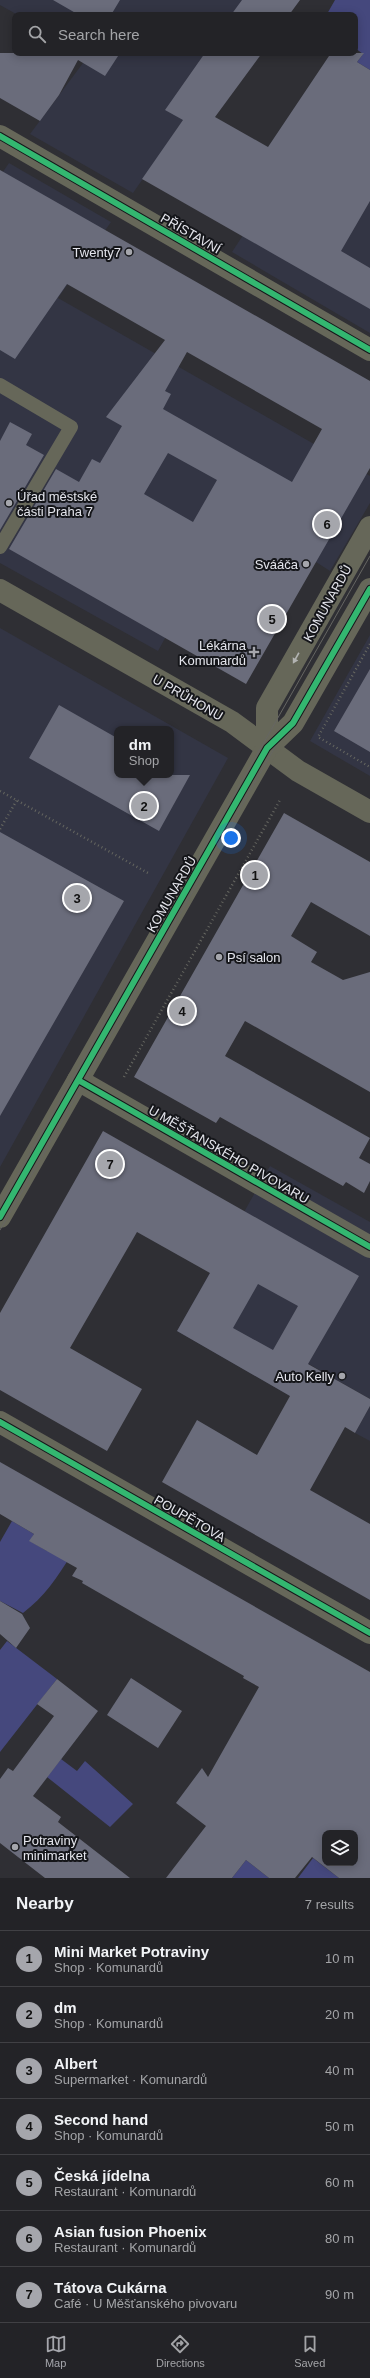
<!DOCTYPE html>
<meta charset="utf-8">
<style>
body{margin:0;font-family:Helvetica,sans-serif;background:#2f2f33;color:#f1f3f6}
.controls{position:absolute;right:12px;bottom:12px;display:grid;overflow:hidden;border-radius:8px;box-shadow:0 2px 10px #0003}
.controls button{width:36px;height:36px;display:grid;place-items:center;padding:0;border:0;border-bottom:1px solid #404044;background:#232327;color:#f1f3f6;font:20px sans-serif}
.you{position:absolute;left:231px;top:838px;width:14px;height:14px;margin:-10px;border:3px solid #fff;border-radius:50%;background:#1a73e8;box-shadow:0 0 0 6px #1a73e833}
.badge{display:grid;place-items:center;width:26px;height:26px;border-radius:50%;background:#a5a6ac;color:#111;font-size:13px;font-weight:700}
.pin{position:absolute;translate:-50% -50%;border:2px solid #fff;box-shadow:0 1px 4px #0006}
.popup{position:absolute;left:114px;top:726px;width:60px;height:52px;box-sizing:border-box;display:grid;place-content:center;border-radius:8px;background:#232327;filter:drop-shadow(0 1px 3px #0005);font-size:13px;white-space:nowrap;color:#a3a4a7}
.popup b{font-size:15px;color:#f1f3f6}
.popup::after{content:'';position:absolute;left:50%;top:100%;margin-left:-8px;border:8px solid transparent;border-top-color:#232327}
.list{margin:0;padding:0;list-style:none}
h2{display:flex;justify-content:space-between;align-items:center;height:52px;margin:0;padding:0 16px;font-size:17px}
h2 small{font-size:13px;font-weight:400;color:#a3a4a7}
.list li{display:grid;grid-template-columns:26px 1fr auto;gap:12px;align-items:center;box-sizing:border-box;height:56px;padding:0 16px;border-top:1px solid #404044}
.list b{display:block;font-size:15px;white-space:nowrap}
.list p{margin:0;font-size:13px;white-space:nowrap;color:#a3a4a7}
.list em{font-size:13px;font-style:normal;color:#a3a4a7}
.icon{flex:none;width:22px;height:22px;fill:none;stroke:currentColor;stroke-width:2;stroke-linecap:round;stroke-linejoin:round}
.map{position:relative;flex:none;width:370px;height:1878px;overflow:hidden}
.search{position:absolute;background:#232327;box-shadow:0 2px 10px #0003;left:12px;right:12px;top:12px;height:44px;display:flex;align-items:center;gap:10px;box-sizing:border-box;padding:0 14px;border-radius:8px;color:#a3a4a7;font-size:15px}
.sheet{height:444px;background:#232327}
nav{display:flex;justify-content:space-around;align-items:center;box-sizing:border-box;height:56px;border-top:1px solid #404044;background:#232327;font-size:11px;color:#a3a4a7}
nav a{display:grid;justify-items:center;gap:2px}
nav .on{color:#a5a6ac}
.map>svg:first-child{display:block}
.built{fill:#333544;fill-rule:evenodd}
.green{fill:#45487d}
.building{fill:#6a6c7b;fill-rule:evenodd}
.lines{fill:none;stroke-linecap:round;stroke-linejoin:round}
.path{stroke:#656660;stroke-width:2.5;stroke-dasharray:1 3;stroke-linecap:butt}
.service{stroke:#666759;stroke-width:14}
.minor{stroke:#666759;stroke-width:22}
.tertiary{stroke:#666759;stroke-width:22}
.tram{stroke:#666663;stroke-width:1}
.cycleway-casing{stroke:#15161a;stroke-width:8}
.cycleway{stroke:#33b770;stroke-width:6}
.oneway{fill:#b2b3b2}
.poi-dot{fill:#a5a6ac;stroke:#15161a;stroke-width:1.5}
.labels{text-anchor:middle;stroke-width:4;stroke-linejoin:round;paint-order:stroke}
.street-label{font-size:13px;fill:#e5e6ed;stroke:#15161a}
.poi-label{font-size:13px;fill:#e5e6ed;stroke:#15161a;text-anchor:end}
</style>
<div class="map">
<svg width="370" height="1878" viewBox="0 0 370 1878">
<rect width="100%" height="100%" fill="#2f2f34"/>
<path class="built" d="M 0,0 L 267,0 L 257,15 L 18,15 L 0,5 Z
M 87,53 L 230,53 L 133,193 L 30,134 L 89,55 Z
M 357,62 L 370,70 L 370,333 L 232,252 Z
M 9,163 L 111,222 L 58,298 L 370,476 L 370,503 L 330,571 L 316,562 L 186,600 L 158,651 L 0,563 L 0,176 Z
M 0,628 L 228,758 L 0,1167 ZM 117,729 L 171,729 L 171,775 L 117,775 Z
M 370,635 L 370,776 L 310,741 Z
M 270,1166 L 370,1222 L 370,1399 L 309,1364 L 290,1396 L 177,1331 Z
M 370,1406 L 370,1441 L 355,1433 Z"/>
<path class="green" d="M 335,0 L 370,0 L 370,70 L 357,62 L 363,54 L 355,48 L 357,42 L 355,40 L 355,15 L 327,14 Z
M 12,1521 L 34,1534 L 30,1541 L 47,1551 L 52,1544 L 71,1555 C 57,1578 44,1597 23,1613 L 0,1601 L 0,1542 Z
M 7,1641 L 57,1679 L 0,1752 L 0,1650 Z
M 61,1759 L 77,1771 L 85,1761 L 133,1804 L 110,1827 L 47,1777 Z
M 313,1858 L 339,1878 L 298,1878 Z
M 246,1860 L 269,1878 L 232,1878 Z"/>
<path class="building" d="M 53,0 L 120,0 L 111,15 L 79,15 Z
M 242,0 L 300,0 L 289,15 L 231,15 Z
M 0,53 L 120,53 L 105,76 L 78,60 L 59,95 L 40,121 L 0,98 Z
M 205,53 L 262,53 L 215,117 L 268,147 L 331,53 L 364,53 L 357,62 L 370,70 L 370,201 L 341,251 L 370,268 L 370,309 L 142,179 L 183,120 L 165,110 Z
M 0,170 L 370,381 L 370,468 L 246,684 L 9,549 L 56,469 L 79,482 L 92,459 L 100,463 L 122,426 L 106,417 L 165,340 L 67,284 L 15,359 L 0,350 ZM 187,352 L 322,429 L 292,482 L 163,409 L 171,394 L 165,391 ZM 168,453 L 217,480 L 193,522 L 144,494 Z
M 10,422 L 32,434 L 26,445 L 44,455 L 0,530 L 0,441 Z
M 370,669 L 370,752 L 334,731 Z
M 59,705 L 117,738 L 117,775 L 190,775 L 159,831 L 29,758 Z
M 284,813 L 370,862 L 370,936 L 311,902 L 291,936 L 317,952 L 311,962 L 343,980 L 370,972 L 370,1092 L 245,1021 L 225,1056 L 370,1138 L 359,1158 L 370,1164 L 370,1181 L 364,1193 L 346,1182 L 343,1186 L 220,1117 L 216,1123 L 134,1077 Z
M 0,832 L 124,901 L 0,1116 Z
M 103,1131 L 359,1276 L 308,1364 L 370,1399 L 370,1406 L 355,1433 L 345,1427 L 310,1490 L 370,1524 L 370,1600 L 162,1482 L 197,1420 L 257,1455 L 290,1396 L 177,1331 L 210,1273 L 137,1232 L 70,1348 L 142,1389 L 107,1451 L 0,1390 L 0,1313 ZM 258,1284 L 298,1306 L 273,1350 L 233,1328 Z
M 0,1462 L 370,1672 L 370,1878 L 339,1878 L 312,1857 L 295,1878 L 269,1878 L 246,1860 L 232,1878 L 166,1878 L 206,1826 L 176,1803 L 202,1768 L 208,1777 L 259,1687 L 243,1678 L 244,1676 L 82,1583 L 83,1581 L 72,1576 L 77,1568 L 29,1541 L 34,1534 L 0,1514 ZM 325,1833 L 355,1833 L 355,1863 L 325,1863 Z
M 0,1601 L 22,1614 L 30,1628 L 16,1648 L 0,1634 Z
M 131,1678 L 182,1711 L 158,1748 L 107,1715 Z
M 57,1679 L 98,1711 L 33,1796 L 61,1817 L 58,1822 L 130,1878 L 45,1878 L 0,1843 L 0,1779 L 8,1768 L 13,1771 L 54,1716 L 37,1704 Z"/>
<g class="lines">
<path class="path" d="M 370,644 L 318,737 L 370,767
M 0,791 L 148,873
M 0,829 L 17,800
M 124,1077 L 280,800"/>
<path class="service" d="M 0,385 L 71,427 L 0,547"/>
<path class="minor" d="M 0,136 L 370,350
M 0,590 L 232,722 L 298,771 L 370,812
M 78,1080 L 370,1247
M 0,1422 L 370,1633"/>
<path class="tertiary" d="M 267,748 L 267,708 L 370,527
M 0,1217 L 267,748 L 293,723 L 370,589"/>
<path class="tram" d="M 0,1206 L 370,556
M 0,1230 L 370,580"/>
<g class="cycleway-casing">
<path id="cycleway" d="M 0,136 L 370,350
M 78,1080 L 370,1247
M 0,1217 L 267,748 L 293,723 L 370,589
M 0,1422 L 370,1633"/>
</g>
<use href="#cycleway" class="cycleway"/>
</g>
<defs><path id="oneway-solid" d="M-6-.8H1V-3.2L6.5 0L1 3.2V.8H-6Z"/></defs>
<use class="oneway" href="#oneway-solid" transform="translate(296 658) rotate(119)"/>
<g class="poi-dot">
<circle cx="129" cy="252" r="4"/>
<circle cx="9" cy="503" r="4"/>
<circle cx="306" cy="564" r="4"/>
<path d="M252 646h4v4h4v4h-4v4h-4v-4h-4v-4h4z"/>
<circle cx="219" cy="957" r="4"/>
<circle cx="342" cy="1376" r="4"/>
<circle cx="15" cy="1847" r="4"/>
</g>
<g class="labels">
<g class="street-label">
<text transform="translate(191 233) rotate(30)" y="5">PŘÍSTAVNÍ</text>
<text transform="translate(327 603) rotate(-61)" y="5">KOMUNARDŮ</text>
<text transform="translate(188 697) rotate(30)" y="5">U PRŮHONU</text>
<text transform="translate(171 894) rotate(-60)" y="5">KOMUNARDŮ</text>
<text transform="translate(229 1154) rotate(30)" y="5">U MĚŠŤANSKÉHO PIVOVARU</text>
<text transform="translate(190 1518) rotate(30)" y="5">POUPĚTOVA</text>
</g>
<g class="poi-label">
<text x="121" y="257">Twenty7</text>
<text x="17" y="501" text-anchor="start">Úřad městské<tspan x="17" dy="15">části Praha 7</tspan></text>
<text x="298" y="569">Svááča</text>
<text x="246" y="650">Lékárna<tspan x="246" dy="15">Komunardů</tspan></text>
<text x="227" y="962" text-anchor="start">Psí salon</text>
<text x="334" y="1381">Auto Kelly</text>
<text x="23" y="1845" text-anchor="start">Potraviny<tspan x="23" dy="15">minimarket</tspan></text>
</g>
</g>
</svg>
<div class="controls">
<button><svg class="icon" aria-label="layers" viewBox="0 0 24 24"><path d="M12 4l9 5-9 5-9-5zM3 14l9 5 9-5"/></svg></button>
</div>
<div class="you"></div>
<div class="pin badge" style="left:255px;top:875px">1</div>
<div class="pin badge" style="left:144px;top:806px">2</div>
<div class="popup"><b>dm</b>Shop</div>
<div class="pin badge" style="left:77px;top:898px">3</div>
<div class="pin badge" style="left:182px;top:1011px">4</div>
<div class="pin badge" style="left:272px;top:619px">5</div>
<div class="pin badge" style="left:327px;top:524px">6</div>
<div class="pin badge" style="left:110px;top:1164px">7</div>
<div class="search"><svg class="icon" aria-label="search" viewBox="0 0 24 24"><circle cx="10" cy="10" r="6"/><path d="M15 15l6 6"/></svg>Search here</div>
</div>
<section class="sheet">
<h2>Nearby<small>7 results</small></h2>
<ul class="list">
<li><span class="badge">1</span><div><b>Mini Market Potraviny</b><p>Shop · Komunardů</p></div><em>10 m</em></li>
<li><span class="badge">2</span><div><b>dm</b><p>Shop · Komunardů</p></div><em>20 m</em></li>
<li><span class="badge">3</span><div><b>Albert</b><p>Supermarket · Komunardů</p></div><em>40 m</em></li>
<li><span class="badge">4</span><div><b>Second hand</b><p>Shop · Komunardů</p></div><em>50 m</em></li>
<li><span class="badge">5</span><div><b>Česká jídelna</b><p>Restaurant · Komunardů</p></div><em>60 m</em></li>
<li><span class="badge">6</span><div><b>Asian fusion Phoenix</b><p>Restaurant · Komunardů</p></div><em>80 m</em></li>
<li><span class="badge">7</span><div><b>Tátova Cukárna</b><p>Café · U Měšťanského pivovaru</p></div><em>90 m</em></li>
</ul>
</section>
<nav>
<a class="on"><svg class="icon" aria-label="map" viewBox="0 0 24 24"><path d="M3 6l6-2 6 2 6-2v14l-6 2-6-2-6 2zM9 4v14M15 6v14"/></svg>Map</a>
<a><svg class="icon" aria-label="directions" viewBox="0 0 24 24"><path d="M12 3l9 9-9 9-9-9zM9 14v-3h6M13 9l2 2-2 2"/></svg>Directions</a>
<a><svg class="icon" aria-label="saved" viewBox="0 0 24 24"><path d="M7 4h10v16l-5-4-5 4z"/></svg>Saved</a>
</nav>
